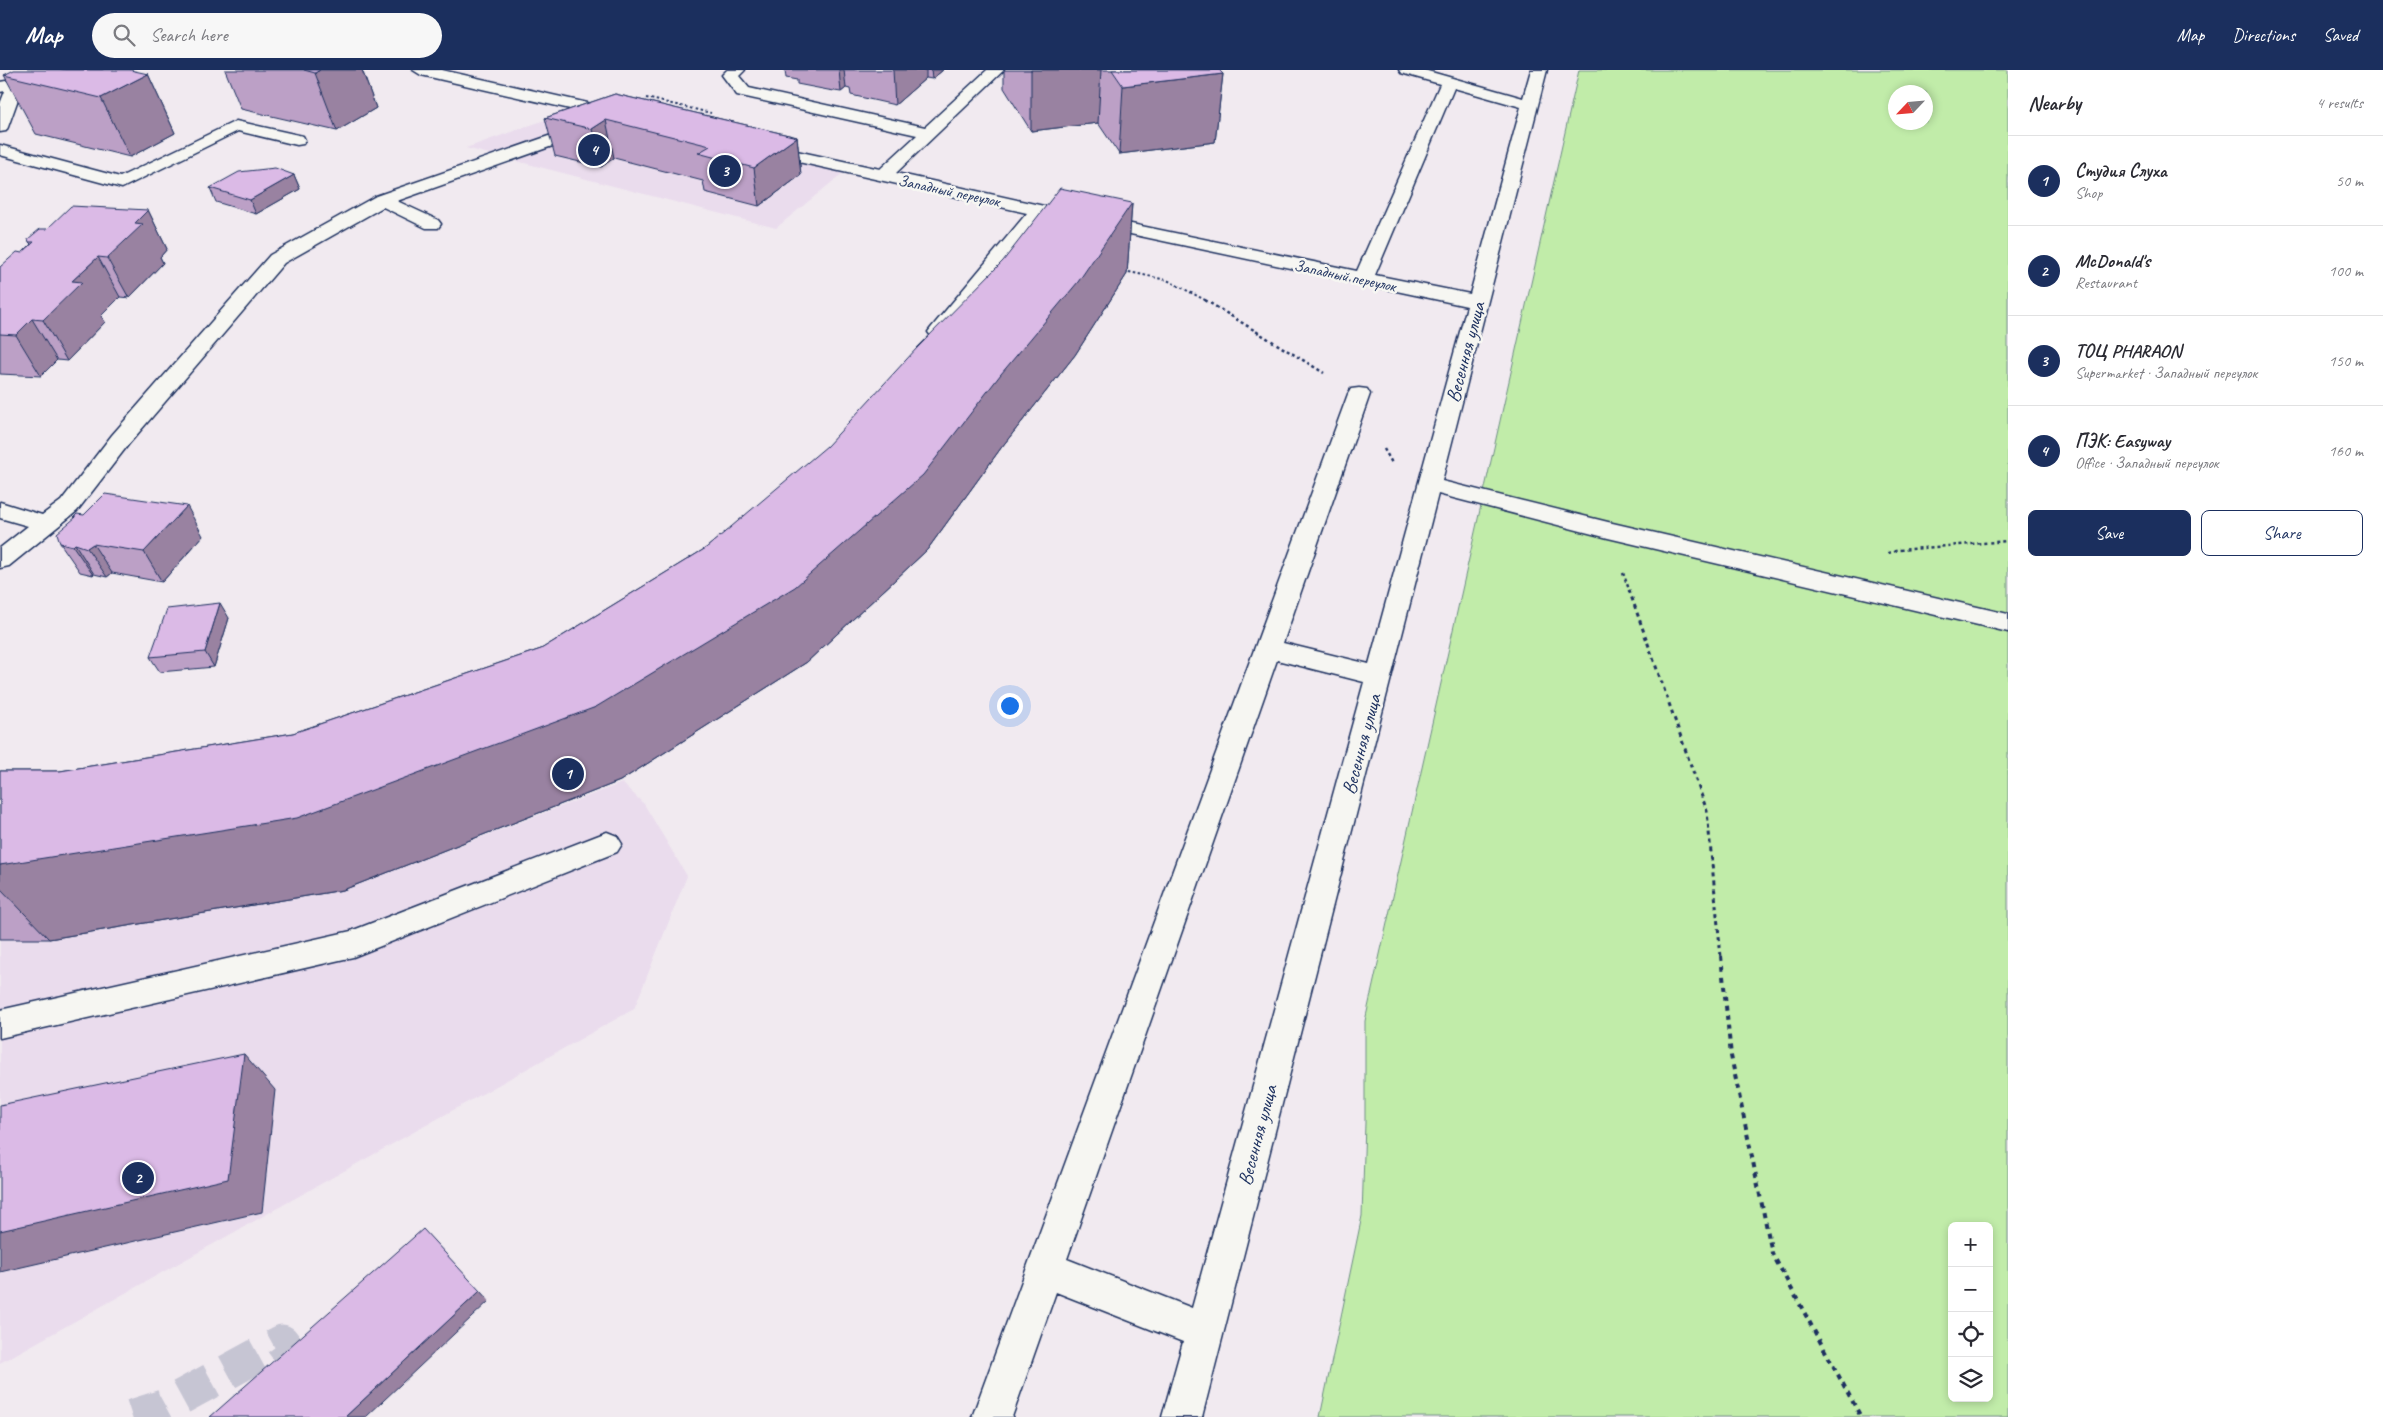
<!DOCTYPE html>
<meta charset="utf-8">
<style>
body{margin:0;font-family:Caveat,sans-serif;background:#f7f7f7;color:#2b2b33}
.controls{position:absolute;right:15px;bottom:15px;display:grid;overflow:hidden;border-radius:8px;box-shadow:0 2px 8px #0003}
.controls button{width:45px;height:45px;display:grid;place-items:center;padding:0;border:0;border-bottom:1px solid #e1e1e2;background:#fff;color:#2b2b33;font:25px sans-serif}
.compass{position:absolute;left:1888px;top:15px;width:45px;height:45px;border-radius:50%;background:#fff;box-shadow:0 2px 8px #0003;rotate:244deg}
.you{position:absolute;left:1009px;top:635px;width:18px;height:18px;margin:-12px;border:4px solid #fff;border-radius:50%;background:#1a73e8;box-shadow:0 0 0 8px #1a73e833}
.badge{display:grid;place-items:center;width:32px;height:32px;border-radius:50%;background:#1b2f5e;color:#fff;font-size:16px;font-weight:700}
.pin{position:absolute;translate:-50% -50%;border:2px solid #fff;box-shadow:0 1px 5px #0006}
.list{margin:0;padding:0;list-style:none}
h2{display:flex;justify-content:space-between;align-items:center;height:65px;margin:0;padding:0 20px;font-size:21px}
h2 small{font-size:16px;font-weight:400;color:#7c7c81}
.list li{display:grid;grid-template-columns:32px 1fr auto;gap:15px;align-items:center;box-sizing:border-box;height:90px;padding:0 20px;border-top:1px solid #e1e1e2}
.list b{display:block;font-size:19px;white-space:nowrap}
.list p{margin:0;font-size:16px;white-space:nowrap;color:#7c7c81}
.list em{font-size:16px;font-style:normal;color:#7c7c81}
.actions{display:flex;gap:10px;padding:15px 20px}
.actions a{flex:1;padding:11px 0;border:1px solid #1b2f5e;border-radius:8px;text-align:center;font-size:18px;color:#1b2f5e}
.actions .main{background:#1b2f5e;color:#fff}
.icon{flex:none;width:28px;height:28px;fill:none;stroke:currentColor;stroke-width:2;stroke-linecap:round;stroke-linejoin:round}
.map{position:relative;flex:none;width:2008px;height:1347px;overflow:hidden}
header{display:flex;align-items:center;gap:30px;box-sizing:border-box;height:70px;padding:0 25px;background:#1b2f5e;color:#fff}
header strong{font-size:24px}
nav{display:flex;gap:28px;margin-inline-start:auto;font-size:18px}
.search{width:350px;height:45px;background:#f7f7f7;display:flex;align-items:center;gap:12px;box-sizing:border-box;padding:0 18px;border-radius:28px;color:#7c7c81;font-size:19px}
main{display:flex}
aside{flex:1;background:#fff}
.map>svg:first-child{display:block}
.built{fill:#eadced}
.green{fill:#c1eca9;stroke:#6e8e84;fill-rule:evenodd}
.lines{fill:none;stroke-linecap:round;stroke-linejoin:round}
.minor-tunnel{stroke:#c6c5d3;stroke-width:35;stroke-dasharray:35 18;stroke-linecap:butt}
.minor-casing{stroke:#1b2f5e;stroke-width:3}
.path-far3{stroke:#1b2f5e;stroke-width:2;stroke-dasharray:2.5 2.5;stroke-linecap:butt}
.path-far2{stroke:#1b2f5e;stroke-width:2.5;stroke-dasharray:3 3;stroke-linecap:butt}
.path-far1{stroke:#1b2f5e;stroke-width:3;stroke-dasharray:4 4;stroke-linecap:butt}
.path{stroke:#1b2f5e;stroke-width:4;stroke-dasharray:5 5;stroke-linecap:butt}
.minor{fill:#f6f6f2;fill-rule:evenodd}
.wall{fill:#bca0c6;stroke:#1b2f5e}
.shaded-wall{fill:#9982a1;stroke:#1b2f5e}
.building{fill:#dbbae6;stroke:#1b2f5e}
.labels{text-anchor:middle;stroke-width:5;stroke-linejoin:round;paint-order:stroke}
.far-street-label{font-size:16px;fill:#1b2f5e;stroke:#f6f6f2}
.street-label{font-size:20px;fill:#1b2f5e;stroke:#f6f6f2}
</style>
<header>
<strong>Map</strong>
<div class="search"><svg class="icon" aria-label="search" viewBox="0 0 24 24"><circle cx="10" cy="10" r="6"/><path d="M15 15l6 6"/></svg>Search here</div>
<nav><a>Map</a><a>Directions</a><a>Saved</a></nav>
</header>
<main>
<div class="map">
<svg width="2008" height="1347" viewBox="0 0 2008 1347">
<rect width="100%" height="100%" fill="#f1eaf0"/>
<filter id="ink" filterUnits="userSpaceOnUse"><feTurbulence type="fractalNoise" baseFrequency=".02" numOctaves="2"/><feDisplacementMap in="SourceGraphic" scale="10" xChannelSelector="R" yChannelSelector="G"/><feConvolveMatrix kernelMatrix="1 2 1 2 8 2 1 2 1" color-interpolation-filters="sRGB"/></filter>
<g filter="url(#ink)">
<path class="built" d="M 573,40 L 843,103 L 776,158 L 466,78 Z
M 622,713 L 644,734 L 687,806 L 634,939 L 0,1293 L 0,869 L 49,869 L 343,820 Z"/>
<path class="green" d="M 1579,0 L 2008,0 L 2008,1347 L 1320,1347 L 1362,1146 L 1365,1053 L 1365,951 ZM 1896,22 L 1926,22 L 1926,52 L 1896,52 ZM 1952,1156 L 1989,1156 L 1989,1328 L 1952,1328 Z"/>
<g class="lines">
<path class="minor-tunnel" d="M 132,1347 L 163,1337 L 282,1272 L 337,1347"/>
<g class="minor-casing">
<path id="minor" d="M 68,0 L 102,0 L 94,5 L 22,18 L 8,57 L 6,61 L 0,62 L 0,34 L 5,21 L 0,22 L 0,12 Z
M 413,0 L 442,0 L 614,39 L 620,41 L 622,44 L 620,47 L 614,49 L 421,5 Z
M 727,0 L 745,0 L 739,6 L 749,18 L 925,57 L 987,0 L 1004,0 L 896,103 L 1053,138 L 1059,139 L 1062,143 L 1059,147 L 1053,148 L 1043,146 L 945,266 L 938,268 L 931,266 L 928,262 L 931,258 L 1027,143 L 758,83 L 755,79 L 758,75 L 764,74 L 880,99 L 917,65 L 737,25 L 722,5 Z
M 1399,0 L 1424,0 L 1523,28 L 1531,0 L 1547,0 L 1442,411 L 1608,452 L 2008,544 L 2008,562 L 1608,468 L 1438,424 L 1202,1347 L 1162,1347 L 1183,1272 L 1056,1222 L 1012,1347 L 972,1347 L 1348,324 L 1351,319 L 1359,318 L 1367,319 L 1370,324 L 1283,573 L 1369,594 L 1467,236 L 1368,215 L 1363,216 L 1355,212 L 1093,156 L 1087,155 L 1084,151 L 1087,147 L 1093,146 L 1357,201 L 1440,14 L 1401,3 ZM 1454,18 L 1521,37 L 1470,224 L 1375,205 ZM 1277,590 L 1364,612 L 1192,1238 L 1067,1189 Z
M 236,51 L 303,66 L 305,70 L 303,74 L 297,75 L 238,61 L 122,118 L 0,85 L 0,75 L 120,107 Z
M 586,53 L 592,54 L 594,58 L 592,62 L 397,131 L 438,150 L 441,154 L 438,158 L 426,158 L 383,137 L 284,193 L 128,375 L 77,441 L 9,496 L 0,498 L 0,478 L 28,456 L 0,448 L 0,432 L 42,445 L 61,431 L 112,365 L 270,185 L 376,126 Z
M 607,762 L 617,766 L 622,774 L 617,782 L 353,887 L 0,968 L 0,940 L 351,861 Z"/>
</g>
<path class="path-far3" d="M 646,28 L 711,43
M 1124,201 L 1167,210 L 1207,231"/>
<path class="path-far2" d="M 1205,230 L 1324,303
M 1384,379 L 1392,393
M 1888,483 L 1899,480 L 2008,471
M 1623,503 L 1630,522"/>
<path class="path-far1" d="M 1629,520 L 1707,741 L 1721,887"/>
<path class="path" d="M 1721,886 L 1731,986 L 1772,1183 L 1861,1347"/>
<use href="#minor" class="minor"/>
</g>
<path class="wall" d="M 225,0 L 362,0 L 376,38 L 337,61 L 241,39 Z
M 785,0 L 943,0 L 932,9 L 926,8 L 895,35 L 851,25 L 850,19 L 846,18 L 841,22 L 828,20 L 797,14 L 797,10 L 786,8 Z
M 1004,0 L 1219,0 L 1223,4 L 1215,72 L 1119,84 L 1098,53 L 1031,61 L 1004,18 Z
M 148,4 L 175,63 L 130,87 L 36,64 L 4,5 Z
M 615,24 L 797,67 L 801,105 L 759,136 L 705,122 L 703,111 L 614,88 L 601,97 L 555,86 L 545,48 Z
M 294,105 L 300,119 L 256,144 L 216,132 L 210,118 Z
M 1132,133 L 1127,204 L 1075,285 L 1001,378 L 927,480 L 807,592 L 620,711 L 343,820 L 49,869 L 0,869 L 0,701 L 60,701 L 293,663 L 541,579 L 706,478 Z
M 148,140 L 167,179 L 160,187 L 163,193 L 129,228 L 120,227 L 101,246 L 105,252 L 67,291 L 57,290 L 41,306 L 0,304 L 0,197 L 22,183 L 31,174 L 29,172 L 47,159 Z
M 74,447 L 203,466 L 162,512 L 112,503 L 107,507 L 94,504 L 93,505 L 80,502 L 60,473 L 75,448 Z
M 229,548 L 214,597 L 160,602 L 150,587 Z"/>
<path class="shaded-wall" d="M 320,0 L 362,0 L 376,38 L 337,61 L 315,3 Z
M 839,0 L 844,0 L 846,18 L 841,22 Z
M 893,0 L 926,0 L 926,8 L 895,35 Z
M 931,0 L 943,0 L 932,9 Z
M 1031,0 L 1101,0 L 1098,53 L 1031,61 Z
M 148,4 L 175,63 L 130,87 L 101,28 Z
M 1223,4 L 1215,72 L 1119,84 L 1123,16 Z
M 606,50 L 614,88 L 601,97 L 592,59 Z
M 797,67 L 801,105 L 759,136 L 754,98 Z
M 294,105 L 300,119 L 256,144 L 250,130 Z
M 1132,133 L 1127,204 L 1075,285 L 1001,378 L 927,480 L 807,592 L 620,711 L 343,820 L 49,869 L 0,818 L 0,795 L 596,637 Z
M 148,140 L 167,179 L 160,187 L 163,193 L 129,228 L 107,188 L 135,153 Z
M 98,187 L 120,227 L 101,246 L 105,252 L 67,291 L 43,250 L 72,211 Z
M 32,249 L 57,290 L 41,306 L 16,265 Z
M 187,436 L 203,466 L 162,512 L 144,482 Z
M 75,474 L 94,504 L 93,505 L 73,476 Z
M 93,474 L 112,503 L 107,507 L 87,478 Z
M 220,533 L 229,548 L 214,597 L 205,582 Z
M 244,984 L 275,1020 L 262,1142 L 0,1202 L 0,1161 Z
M 480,1221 L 489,1231 L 366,1347 L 345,1347 Z"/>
<path class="building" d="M 14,0 L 130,0 L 148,4 L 101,28 L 4,5 Z
M 304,0 L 320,0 L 315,3 Z
M 1112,0 L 1219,0 L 1223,4 L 1123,16 Z
M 615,24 L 797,67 L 754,98 L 698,83 L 710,76 L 606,50 L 592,59 L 545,48 Z
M 275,98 L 294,105 L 250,130 L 210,118 L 239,102 Z
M 1060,118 L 1132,133 L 1078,212 L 1001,304 L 923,405 L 795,517 L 596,637 L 297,748 L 0,795 L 0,701 L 60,701 L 293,663 L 541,579 L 706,478 L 827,376 L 917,278 L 1003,191 Z
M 71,136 L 148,140 L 135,153 L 143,154 L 107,188 L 98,187 L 72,211 L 82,212 L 43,250 L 32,249 L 16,265 L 0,264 L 0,197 L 17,182 L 22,183 L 34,172 L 29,172 L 28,169 L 40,159 L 47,159 Z
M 105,424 L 187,436 L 144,482 L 93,474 L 87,478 L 75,474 L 73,476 L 60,473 L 57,463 L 76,447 L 74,447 L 77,444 L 84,445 Z
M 220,533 L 205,582 L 150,587 L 167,539 Z
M 244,984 L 228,1109 L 0,1161 L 0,1035 Z
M 423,1159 L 480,1221 L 345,1347 L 210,1347 Z"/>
</g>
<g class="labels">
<g class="far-street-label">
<text transform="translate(949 120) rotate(12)" y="6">Западный переулок</text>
<text transform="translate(1345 205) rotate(12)" y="6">Западный переулок</text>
</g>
<g class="street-label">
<text transform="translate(1465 282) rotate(-75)" y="7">Весенняя улица</text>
<text transform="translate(1361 674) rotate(-75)" y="7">Весенняя улица</text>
<text transform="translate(1257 1065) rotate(-75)" y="7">Весенняя улица</text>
</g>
</g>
</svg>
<div class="controls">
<button>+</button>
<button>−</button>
<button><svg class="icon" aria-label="locate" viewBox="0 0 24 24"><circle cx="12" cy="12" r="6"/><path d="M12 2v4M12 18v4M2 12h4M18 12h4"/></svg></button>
<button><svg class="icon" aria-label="layers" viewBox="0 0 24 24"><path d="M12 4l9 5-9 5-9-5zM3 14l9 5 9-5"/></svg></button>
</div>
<svg class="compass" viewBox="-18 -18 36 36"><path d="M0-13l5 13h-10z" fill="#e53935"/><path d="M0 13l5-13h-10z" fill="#7c7c81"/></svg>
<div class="you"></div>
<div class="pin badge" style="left:568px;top:704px">1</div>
<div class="pin badge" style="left:138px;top:1108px">2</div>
<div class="pin badge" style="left:725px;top:101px">3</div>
<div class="pin badge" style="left:594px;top:80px">4</div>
</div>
<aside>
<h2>Nearby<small>4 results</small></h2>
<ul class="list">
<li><span class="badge">1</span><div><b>Студия Слуха</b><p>Shop</p></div><em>50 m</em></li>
<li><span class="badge">2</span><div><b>McDonald's</b><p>Restaurant</p></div><em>100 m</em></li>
<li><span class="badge">3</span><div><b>ТОЦ PHARAON</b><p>Supermarket · Западный переулок</p></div><em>150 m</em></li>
<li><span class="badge">4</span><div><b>ПЭК: Easyway</b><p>Office · Западный переулок</p></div><em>160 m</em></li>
</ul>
<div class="actions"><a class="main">Save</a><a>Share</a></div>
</aside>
</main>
